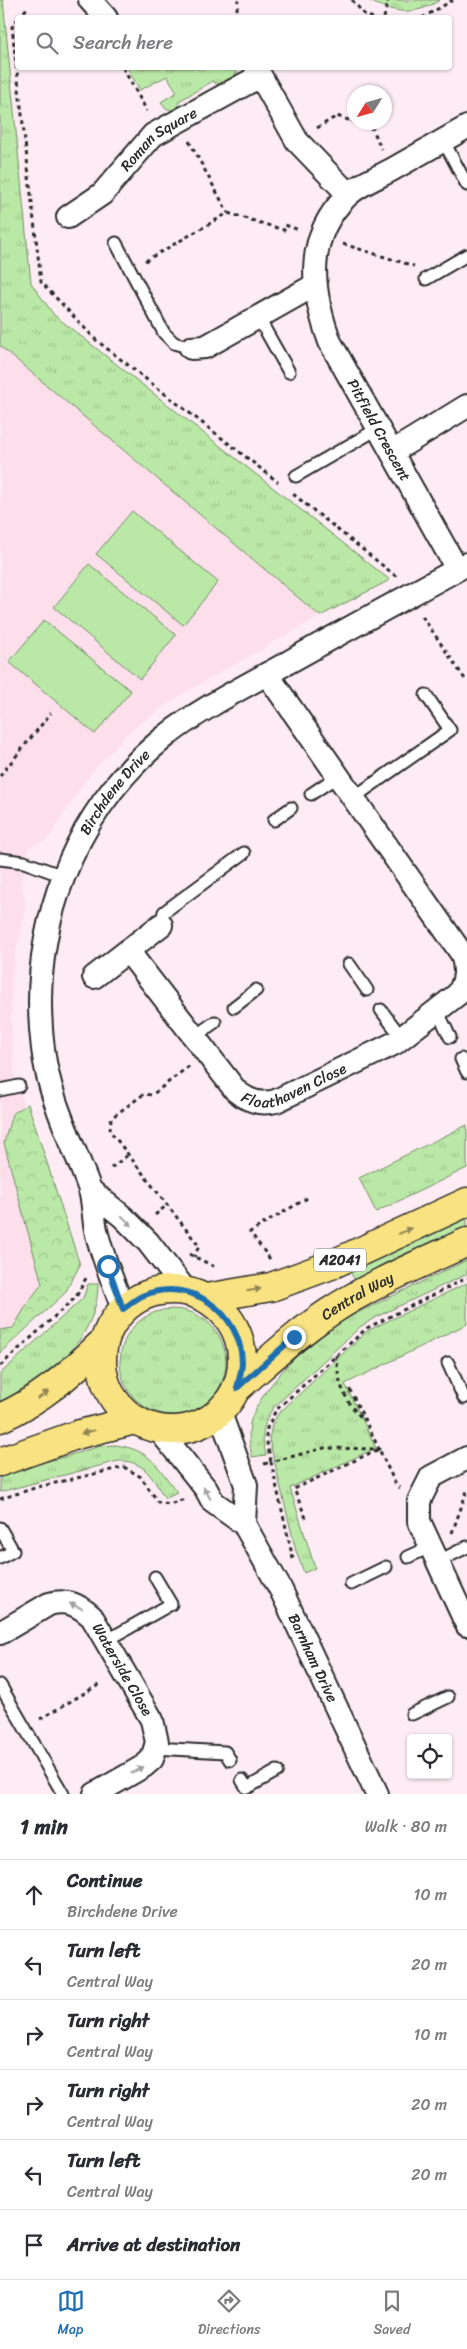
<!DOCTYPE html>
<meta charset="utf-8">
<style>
body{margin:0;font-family:Sriracha,sans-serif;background:#f7f7f7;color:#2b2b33}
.controls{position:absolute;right:15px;bottom:15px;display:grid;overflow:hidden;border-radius:5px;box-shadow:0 1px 4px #0004}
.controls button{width:45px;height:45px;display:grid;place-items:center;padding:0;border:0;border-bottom:1px solid #e1e1e2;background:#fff;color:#2b2b33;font:25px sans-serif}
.compass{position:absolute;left:347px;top:85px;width:45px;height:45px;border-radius:50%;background:#fff;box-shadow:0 1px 4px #0004;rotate:233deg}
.stop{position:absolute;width:15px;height:15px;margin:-11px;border:4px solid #1f6fb2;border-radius:50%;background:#fff}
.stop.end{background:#1f6fb2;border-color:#fff;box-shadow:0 1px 5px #0008}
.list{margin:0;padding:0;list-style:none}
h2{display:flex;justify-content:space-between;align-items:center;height:65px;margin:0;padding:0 20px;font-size:21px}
h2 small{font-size:16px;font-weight:400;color:#7c7c81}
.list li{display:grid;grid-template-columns:32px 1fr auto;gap:15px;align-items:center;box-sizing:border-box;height:70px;padding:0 20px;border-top:1px solid #e1e1e2}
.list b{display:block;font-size:19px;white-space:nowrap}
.list p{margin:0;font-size:16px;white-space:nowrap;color:#7c7c81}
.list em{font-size:16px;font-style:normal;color:#7c7c81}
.icon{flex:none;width:28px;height:28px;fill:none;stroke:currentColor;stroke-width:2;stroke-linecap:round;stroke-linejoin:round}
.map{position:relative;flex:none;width:467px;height:1794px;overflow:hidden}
.search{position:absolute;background:#fff;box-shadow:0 1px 4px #0004;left:15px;right:15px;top:15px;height:55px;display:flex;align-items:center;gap:12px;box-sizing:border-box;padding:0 18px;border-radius:5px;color:#7c7c81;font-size:19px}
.sheet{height:485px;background:#fff}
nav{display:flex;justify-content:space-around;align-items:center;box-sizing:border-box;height:70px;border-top:1px solid #e1e1e2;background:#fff;font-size:14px;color:#7c7c81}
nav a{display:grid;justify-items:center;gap:2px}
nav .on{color:#1f6fb2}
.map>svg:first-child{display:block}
.built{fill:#fcdfeb}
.grass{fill:url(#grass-tufts);stroke:#728a68}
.forest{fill:url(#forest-crowns);stroke:#728a68}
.pitch{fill:#bae8a6;stroke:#728a68}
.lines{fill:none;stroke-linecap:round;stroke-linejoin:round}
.lane-casing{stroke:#2b2b2b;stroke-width:15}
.street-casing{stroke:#2b2b2b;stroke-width:26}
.primary-casing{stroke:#2b2b2b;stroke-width:31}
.path{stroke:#2b2b2b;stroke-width:3;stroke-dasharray:4 4;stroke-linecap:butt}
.lane{stroke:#fff;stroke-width:11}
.street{stroke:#fff;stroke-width:22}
.primary{stroke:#f8e281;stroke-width:28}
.oneway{fill:#a0a0a0}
.oneway2{fill:#928656}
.route{stroke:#1f6fb2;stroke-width:6}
.labels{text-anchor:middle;stroke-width:5;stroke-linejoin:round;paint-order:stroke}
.shield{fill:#fff;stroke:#6b6b6b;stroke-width:1}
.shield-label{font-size:14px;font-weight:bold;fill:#2b2b2b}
.street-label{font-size:15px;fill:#2b2b2b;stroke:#fff}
</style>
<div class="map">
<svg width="467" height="1794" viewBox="0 0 467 1794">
<defs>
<pattern id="grass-tufts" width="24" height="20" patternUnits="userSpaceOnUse" patternTransform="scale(1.25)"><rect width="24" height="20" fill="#bae8a6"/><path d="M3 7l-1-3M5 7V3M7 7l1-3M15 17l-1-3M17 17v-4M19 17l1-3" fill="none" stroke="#a0c78f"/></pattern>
<pattern id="forest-crowns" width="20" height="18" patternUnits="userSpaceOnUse" patternTransform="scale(1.25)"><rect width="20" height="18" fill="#bae8a6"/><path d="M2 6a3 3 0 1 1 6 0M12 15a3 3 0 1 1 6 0" fill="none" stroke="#a0c78f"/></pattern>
</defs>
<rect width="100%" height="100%" fill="#fdecf3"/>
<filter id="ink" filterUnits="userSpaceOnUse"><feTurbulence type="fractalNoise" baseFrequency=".02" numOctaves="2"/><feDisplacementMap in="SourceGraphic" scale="10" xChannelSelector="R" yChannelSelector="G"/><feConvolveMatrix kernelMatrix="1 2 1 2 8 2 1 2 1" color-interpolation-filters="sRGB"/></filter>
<g filter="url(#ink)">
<path class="built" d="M 0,346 L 320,616 L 177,697 L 131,730 L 88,776 L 48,839 L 29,847 L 21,885 L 26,903 L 12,974 L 11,1020 L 14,1072 L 23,1103 L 24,1142 L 65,1293 L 0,1353 Z"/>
<path class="grass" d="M 0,0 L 3,0 L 31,283 L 54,315 L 390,580 L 320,616 L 0,346 Z
M 368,0 L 440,0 C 415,16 394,14 368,0 Z
M 127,68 L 238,68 C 235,78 228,85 216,84 L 213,81 L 179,101 L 178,108 L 173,111 L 166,108 L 161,102 L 177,92 L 167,76 L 140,90 Z
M 467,1125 L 467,1168 L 376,1212 L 359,1178 Z
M 467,1217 L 467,1229 L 356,1282 L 350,1272 Z
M 467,1260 L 467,1274 L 376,1317 L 360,1327 L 273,1408 C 262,1425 261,1436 266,1455 L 252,1457 C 250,1446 248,1435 250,1423 C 258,1392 301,1349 327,1330 C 345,1318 365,1309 384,1300 C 412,1287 439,1273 467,1260 Z
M 467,1283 L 467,1324 L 345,1384 L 376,1448 L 290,1488 L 315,1568 L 304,1573 L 296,1551 L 269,1439 L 272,1425 L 278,1414 L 367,1331 Z
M 88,1284 L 98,1284 C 98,1339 46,1382 0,1402 L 0,1374 L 83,1298 Z
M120 1362a53 53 0 1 1 106 0a53 53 0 1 1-106 0Z
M 116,1445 C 151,1450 157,1466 177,1492 L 165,1498 C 152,1478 145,1460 118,1461 L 0,1492 L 0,1475 L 101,1446 Z"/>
<path class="forest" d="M 28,1104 L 80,1265 L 65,1293 L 0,1353 L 0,1330 L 13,1328 L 29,1301 L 42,1284 L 4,1143 L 12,1114 Z"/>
<path class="pitch" d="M 132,511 L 218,582 L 183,625 L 96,554 Z
M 89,564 L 176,635 L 140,679 L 54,607 Z
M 44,620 L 131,691 L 95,734 L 9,662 Z"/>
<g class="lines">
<g class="lane-casing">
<path id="lane" d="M 443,140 L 467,185
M 116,243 L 164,333 L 174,343 L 191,348
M 426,279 L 467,255
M 258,317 L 289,372
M 296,476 L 379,428
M 311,794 L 338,776
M 353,798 L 450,730 L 426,695
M 274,820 L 291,808
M 0,859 L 24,862 L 63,876
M 161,925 L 164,912 L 244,853
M 349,964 L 367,990
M 234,1007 L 256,990
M 381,1010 L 402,1038
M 437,1010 L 450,1037
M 194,1037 L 215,1022
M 461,1059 L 467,1072
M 0,1090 L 19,1086
M 448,1363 L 464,1398
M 0,1528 L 13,1551 L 0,1558
M 408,1557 L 430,1547
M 437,1562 L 467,1547
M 351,1584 L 386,1567
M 106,1641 L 171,1604 L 155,1577
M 0,1685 L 63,1794
M 412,1714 L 448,1697
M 155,1748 L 225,1752 L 230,1760
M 242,1780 L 247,1788 L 277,1771"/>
</g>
<g class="street-casing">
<g id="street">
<path d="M 90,0 L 106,18"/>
<path d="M 256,68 L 297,141 L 348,194"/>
<path id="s1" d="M 68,217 L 102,194 L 153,135 L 260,76"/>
<path d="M 191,348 L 205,347 L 315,285"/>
<path d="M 392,452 L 467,406"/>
<path d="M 457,569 L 330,342 C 311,290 304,238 347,196 C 359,184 379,177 393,169 C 418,155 442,141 467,127"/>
<path id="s2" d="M 128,951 L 236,1091 C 248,1101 260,1105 276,1101 L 395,1043 L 458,994 C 466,980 467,970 462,954 L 267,674"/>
<path d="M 94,977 L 161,925"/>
<path d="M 90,1190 L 123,1217 L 148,1242 L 186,1291"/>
<path id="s3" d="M 123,1309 C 114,1283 102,1257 96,1230 C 93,1216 94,1201 89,1187 C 72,1141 49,1099 43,1049 C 28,931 72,811 166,736 C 203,707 246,686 287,663 C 347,629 407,597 467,564"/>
<path d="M 220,1413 L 246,1485 L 244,1524"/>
<path id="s4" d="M 159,1430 L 206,1489 L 213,1502 L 244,1524 L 281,1590 L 377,1794"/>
<path d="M 467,1458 L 431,1477 L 419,1501 L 419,1521 L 467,1625"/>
<path id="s5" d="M 0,1633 L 49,1604 C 67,1599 79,1605 92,1617 L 152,1720 L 157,1742 L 152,1759 L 144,1766 L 95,1794"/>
</g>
</g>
<g class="primary-casing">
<g id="primary">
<circle cx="172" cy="1360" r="70"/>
<path d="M 206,1298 L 271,1287 L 331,1265 L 467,1202"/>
<path id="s6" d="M 237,1388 C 267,1362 295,1335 328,1313 C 371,1284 420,1264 467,1242"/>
<path d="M 0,1418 C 41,1400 72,1372 103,1342"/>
<path d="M 0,1462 L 76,1435 L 135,1420"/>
</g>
</g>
<path class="path" d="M 352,0 L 364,14 L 373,18
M 19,18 L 27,8
M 236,18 L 238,0
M 384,18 L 388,0
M 422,18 L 453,0
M 18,19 L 12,27 L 41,282 L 96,340 L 278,482
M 123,68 L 147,111
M 361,92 L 362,87
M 352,122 L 354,114
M 355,122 L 373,129 L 381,149
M 317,128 L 337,116 L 354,122
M 189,141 L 228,213
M 343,244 L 414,266
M 145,261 L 228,213 L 284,230 L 285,225 L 299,230
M 293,494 L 397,577
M 422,616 L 467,682
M 0,776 L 51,713
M 189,1066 L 152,1095 L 144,1094 L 111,1118 L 110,1131 L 199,1246 L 194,1257
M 111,1168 L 128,1155
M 155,1215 L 167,1205
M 189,1254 L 217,1268
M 270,1259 L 250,1232 L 309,1197
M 336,1355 C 338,1381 343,1400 362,1418
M 0,1366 L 76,1297 L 86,1278
M 264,1464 L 271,1462 L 266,1438 L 267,1428 L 276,1410 L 367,1328 L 467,1278
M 0,1499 L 38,1487 L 124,1467 L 141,1477 L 158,1502 L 169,1504 L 185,1499
M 306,1518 L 294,1489 L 379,1449 L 396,1485 L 400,1488
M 452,1533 L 467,1491
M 293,1559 L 271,1462 L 324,1448 L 379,1449 L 349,1388
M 40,1719 L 102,1683"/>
<use href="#lane" class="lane"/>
<use href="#street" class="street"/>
<use href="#primary" class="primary"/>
</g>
<defs><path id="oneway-solid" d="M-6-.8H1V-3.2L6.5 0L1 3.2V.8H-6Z" transform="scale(1.25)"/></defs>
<g class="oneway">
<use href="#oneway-solid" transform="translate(127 1221) rotate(44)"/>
<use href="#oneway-solid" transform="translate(207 1493) rotate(-120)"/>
<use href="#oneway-solid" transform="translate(76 1606) rotate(-158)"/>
<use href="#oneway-solid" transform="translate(137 1770) rotate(-30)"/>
</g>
<g class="oneway2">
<use href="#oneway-solid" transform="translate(405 1231) rotate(-25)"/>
<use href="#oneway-solid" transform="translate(254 1290) rotate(-10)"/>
<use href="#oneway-solid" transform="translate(43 1395) rotate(-36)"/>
<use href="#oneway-solid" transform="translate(88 1432) rotate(165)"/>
</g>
</g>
<g class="lines" filter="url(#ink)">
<path class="route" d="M 108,1266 L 123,1309 C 129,1305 135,1299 142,1296 C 189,1275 241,1312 242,1362 C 242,1370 239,1380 237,1388 L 294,1337"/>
</g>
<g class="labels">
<rect class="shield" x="314" y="1248.5" width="52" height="23" rx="4"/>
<g class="shield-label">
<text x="340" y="1265">A2041</text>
</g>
<g class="street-label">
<text dy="5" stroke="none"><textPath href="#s1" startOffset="121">Roman Square</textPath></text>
<text transform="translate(379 430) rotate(61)" y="5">Pitfield Crescent</text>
<text dy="5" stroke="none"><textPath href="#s3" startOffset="548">Birchdene Drive</textPath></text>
<text dy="5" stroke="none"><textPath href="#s2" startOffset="241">Floathaven Close</textPath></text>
<text dy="5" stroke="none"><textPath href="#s6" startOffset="152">Central Way</textPath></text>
<text dy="5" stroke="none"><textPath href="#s4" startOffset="279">Barnham Drive</textPath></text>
<text dy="5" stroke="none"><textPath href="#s5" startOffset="165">Waterside Close</textPath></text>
</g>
</g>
</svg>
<div class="controls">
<button><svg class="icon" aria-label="locate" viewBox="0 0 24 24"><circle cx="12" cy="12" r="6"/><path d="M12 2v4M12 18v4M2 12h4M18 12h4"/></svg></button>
</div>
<svg class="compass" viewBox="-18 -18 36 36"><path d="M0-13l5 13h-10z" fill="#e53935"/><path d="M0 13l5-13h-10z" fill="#7c7c81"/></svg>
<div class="stop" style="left:108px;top:1266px"></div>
<div class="stop end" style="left:294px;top:1337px"></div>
<div class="search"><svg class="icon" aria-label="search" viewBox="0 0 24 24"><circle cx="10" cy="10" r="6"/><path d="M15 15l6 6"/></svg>Search here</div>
</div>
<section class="sheet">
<h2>1 min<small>Walk · 80 m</small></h2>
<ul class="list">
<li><svg class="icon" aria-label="ahead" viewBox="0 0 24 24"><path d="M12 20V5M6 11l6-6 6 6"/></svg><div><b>Continue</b><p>Birchdene Drive</p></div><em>10 m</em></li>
<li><svg class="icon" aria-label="left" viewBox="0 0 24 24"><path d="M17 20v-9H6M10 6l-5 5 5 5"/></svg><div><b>Turn left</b><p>Central Way</p></div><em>20 m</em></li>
<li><svg class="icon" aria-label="right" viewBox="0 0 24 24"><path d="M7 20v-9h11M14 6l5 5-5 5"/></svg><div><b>Turn right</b><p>Central Way</p></div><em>10 m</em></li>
<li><svg class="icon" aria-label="right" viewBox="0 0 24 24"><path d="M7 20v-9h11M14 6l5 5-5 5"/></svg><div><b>Turn right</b><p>Central Way</p></div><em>20 m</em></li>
<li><svg class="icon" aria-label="left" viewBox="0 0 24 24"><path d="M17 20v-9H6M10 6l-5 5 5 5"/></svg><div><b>Turn left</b><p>Central Way</p></div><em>20 m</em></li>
<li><svg class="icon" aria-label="arrive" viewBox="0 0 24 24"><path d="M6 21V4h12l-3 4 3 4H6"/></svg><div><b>Arrive at destination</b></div></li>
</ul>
</section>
<nav>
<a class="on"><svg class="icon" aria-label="map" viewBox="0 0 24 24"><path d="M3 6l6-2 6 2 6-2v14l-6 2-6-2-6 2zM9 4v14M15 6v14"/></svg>Map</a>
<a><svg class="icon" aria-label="directions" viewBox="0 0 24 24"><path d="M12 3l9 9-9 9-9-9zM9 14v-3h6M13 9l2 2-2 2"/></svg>Directions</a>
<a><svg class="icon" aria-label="saved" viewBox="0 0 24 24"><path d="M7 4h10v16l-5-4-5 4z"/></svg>Saved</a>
</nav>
